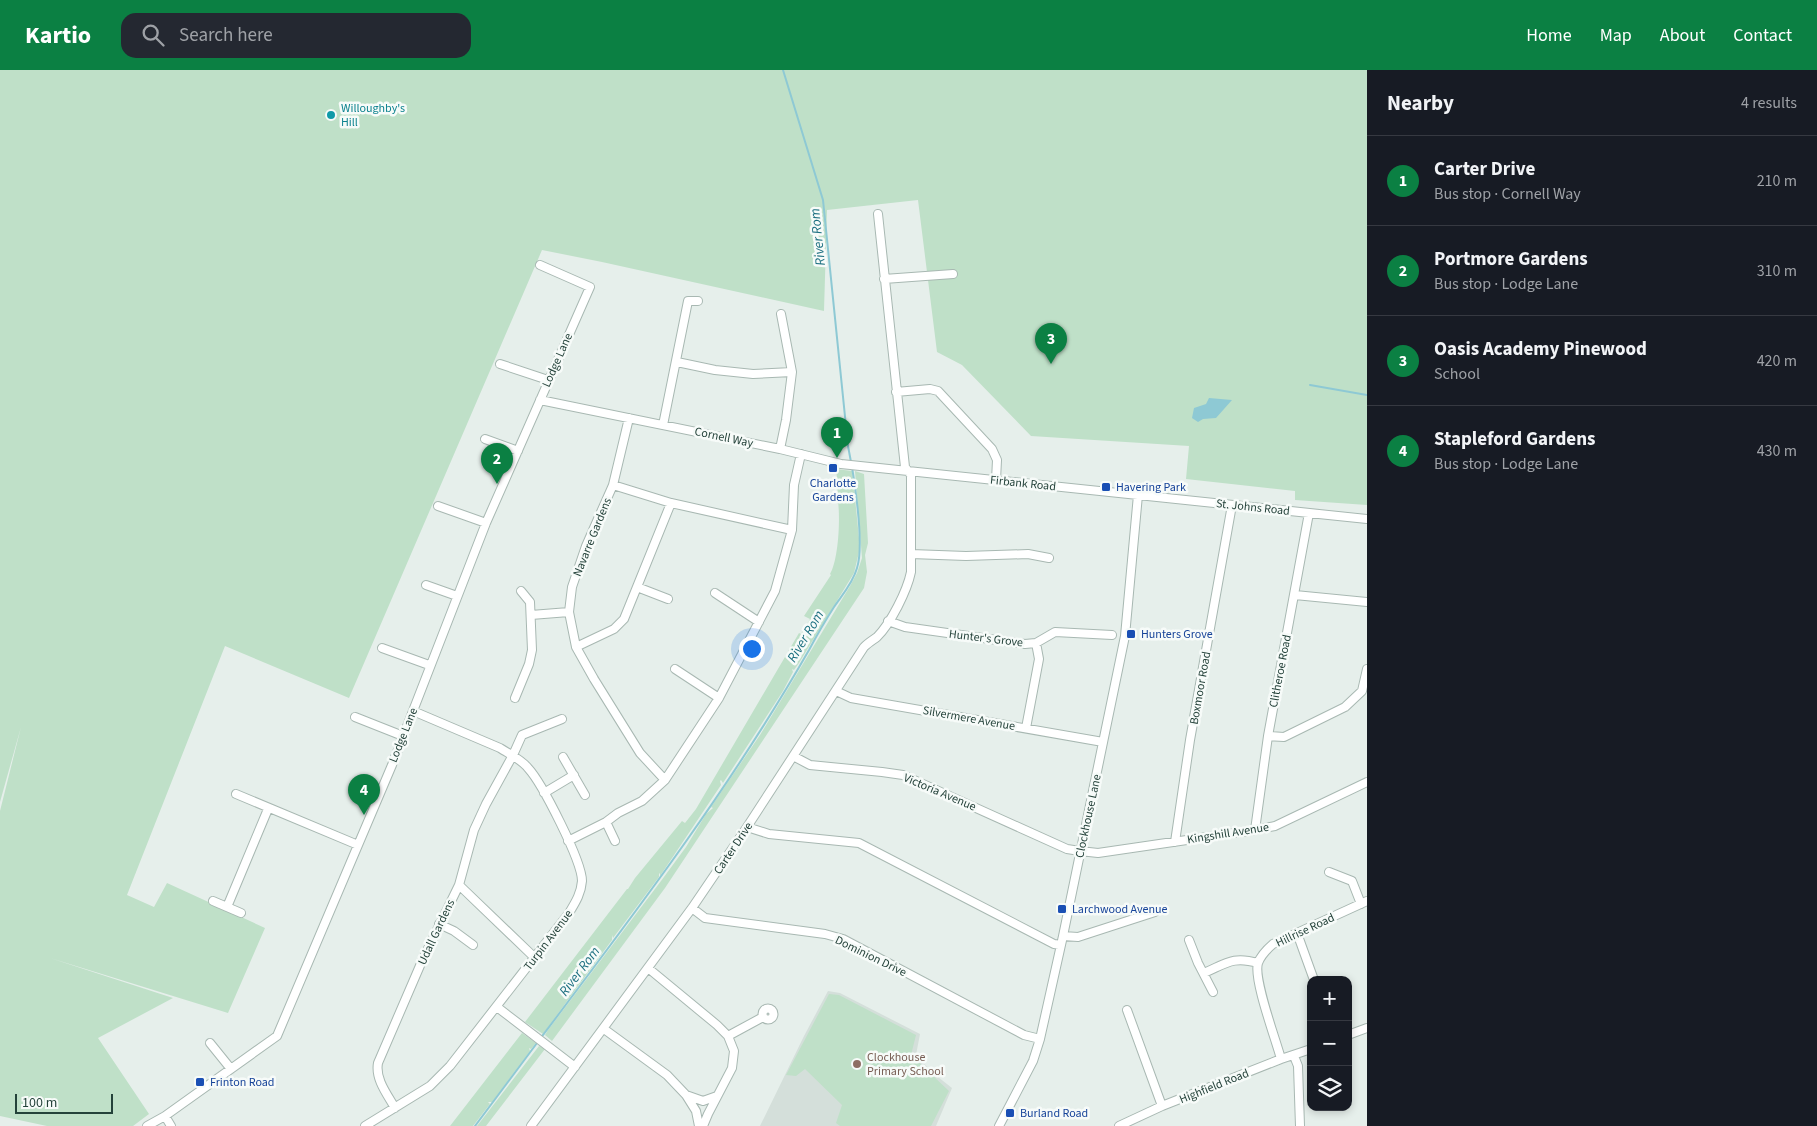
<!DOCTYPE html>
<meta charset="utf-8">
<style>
body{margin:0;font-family:"Source Sans 3",sans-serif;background:#242831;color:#f1f3f6}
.controls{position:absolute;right:15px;bottom:15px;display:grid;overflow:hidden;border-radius:10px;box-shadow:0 2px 8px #0003}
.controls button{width:45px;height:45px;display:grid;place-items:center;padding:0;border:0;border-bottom:1px solid #363941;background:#171b24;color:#f1f3f6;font:25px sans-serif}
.scale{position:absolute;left:15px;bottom:12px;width:98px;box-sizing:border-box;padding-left:5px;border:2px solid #24423a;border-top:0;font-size:14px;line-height:18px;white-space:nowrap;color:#24423a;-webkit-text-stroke:4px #f7fbf9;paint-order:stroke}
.you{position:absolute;left:751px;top:578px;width:18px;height:18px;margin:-12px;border:4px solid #fff;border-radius:50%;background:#1a73e8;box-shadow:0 0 0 8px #1a73e833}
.badge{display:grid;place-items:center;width:32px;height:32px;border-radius:50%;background:#0b8043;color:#fff;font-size:16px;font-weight:700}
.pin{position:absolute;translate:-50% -41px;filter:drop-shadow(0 1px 2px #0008)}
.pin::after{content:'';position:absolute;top:26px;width:18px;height:15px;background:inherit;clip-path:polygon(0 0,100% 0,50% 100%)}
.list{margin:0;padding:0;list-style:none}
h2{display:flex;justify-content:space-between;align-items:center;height:65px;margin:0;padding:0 20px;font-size:21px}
h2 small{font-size:16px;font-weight:400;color:#9ea1a6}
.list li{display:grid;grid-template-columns:32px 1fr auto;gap:15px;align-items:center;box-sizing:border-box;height:90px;padding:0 20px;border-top:1px solid #363941}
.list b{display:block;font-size:19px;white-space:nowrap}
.list p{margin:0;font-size:16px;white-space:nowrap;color:#9ea1a6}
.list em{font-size:16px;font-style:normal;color:#9ea1a6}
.icon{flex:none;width:28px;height:28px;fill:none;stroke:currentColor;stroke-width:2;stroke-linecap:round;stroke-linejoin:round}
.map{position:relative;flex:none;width:1367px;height:1056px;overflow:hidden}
header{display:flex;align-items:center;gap:30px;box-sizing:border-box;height:70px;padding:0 25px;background:#0b8043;color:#fff}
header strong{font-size:24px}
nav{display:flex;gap:28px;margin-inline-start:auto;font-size:18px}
.search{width:350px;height:45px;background:#242831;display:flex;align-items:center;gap:12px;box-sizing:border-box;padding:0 18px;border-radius:15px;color:#9ea1a6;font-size:19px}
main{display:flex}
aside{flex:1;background:#171b24}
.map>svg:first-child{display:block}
.built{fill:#d4dfda}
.green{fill:#bfe0c8}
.water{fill:#8ec9d4}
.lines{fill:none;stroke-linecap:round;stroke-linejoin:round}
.stream{stroke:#8ec9d4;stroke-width:2}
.minor-casing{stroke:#a8b8b2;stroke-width:10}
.minor{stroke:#fff;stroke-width:8}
.culture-dot{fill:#0f9aa8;stroke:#f7fbf9;stroke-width:2}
.transit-dot{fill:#1a4fb4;stroke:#f7fbf9;stroke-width:2}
.education-dot{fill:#8d6e63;stroke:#f7fbf9;stroke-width:2}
.labels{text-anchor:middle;stroke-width:5;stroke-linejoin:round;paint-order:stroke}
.culture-label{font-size:12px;fill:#0d838f;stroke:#f7fbf9;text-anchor:start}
.street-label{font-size:12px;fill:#24423a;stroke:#f7fbf9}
.transit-label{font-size:12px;fill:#164399;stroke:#f7fbf9;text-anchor:start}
.education-label{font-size:12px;fill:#785e54;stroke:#f7fbf9;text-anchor:start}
.water-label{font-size:14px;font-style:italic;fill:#1c6f80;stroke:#f7fbf9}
</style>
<header>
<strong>Kartio</strong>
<div class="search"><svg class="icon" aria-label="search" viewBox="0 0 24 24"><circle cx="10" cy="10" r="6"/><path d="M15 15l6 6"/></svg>Search here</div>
<nav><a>Home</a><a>Map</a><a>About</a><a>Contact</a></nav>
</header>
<main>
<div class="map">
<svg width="1367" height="1056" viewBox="0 0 1367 1056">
<rect width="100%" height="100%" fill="#e6efeb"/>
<path class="built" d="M 828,921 L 840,923 L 920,964 L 916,985 L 933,1003 L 952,1018 L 936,1056 L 760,1056 L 804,966 Z"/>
<path class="green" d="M 0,0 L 1367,0 L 1367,435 L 1295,430 L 1295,421 L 1186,409 L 1189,376 L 1031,366 L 962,295 L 937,282 L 918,130 L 827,140 L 824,241 L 602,192 L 542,180 L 349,628 L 225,576 L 127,825 L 154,837 L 167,813 L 265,858 L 228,943 L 50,888 L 173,928 L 98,968 L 149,1044 L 133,1056 L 47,1056 L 0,1046 L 0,741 L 21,657 L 0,732 Z
M 836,399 L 852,401 L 855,425 L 851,422 L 855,428 L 860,478 L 854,503 L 799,593 L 794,600 L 792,599 L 793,602 L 783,621 L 723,713 L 721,710 L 720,711 L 721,715 L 660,806 L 660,803 L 659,804 L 659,807 L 613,868 L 612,865 L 612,870 L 543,964 L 525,952 L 627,819 L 628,819 L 635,808 L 682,751 L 685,753 L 696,739 L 799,563 L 801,564 L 810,549 L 804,546 L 831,505 L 830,504 C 839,489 841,442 837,425 L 838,417 Z
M 855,401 L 864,404 L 868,473 L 865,485 L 867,502 L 864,518 L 665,818 L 552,971 L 545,965 L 548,960 L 661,811 L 686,777 L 706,744 L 713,738 L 711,737 L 760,665 L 850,516 L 857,503 L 862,488 Z
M 829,924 L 839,925 L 916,965 L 911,985 L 949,1021 L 931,1056 L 840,1056 L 836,1053 L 842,1035 L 805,999 L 796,1006 L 786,1005 Z
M 522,963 L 536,973 L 531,979 L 529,978 L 530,981 L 492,1032 L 488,1032 L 490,1034 L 473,1056 L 450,1056 Z
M 539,976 L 545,979 L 486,1056 L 477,1056 Z"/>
<path class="water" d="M 1209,328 L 1232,330 L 1216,348 L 1203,349 L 1198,352 L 1192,348 L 1194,338 L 1206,334 Z"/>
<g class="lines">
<path class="stream" d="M 783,0 L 823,130 L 848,376 L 851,392
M 1310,315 L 1367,325
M 540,969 C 635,843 731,717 809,580 C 817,565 825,551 834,537 C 842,525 853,513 857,498 C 864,476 856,422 852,397
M 475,1056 L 537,973"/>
<g class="minor-casing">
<path id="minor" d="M 884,209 L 953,204
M 677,292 L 715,300 L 753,304 L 792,302
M 500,294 L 548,310
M 896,322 L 930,319 L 938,321 L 992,379 L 997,390 L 996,410
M 540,330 L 780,379 L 841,394 L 1367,449
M 629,348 L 613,415 L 586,476 L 572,517 L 569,542 L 576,577 L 594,609 L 640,683 L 665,710
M 663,355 L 688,231 L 698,231
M 485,369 L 518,381
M 780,379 L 786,350 L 792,302 L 781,244
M 613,415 L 671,433 L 792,460
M 438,436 L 486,453
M 911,484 L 966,486 L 1028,484 L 1049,488
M 426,515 L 457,526
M 637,517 L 668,529
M 715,523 L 759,552
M 1295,525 L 1367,532
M 531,545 L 569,542
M 888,551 L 905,557 L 1025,574 L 1036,573 L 1055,562 L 1112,565
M 576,577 L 614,559 L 624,549 L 671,433
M 382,578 L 429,595
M 675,599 L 719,628
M 836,621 L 851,628 L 1103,672
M 515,628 L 529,594 L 532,580 L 530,532 L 521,521
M 355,647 L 403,666
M 1026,658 L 1039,589 L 1036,573
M 1268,666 L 1284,667 L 1345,637 L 1362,621 L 1367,599
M 793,686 L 810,695 L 882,702 L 903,705 L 1067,779 L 1080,781 L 1098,783 L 1255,760 L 1275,756 L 1367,712
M 563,687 L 585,725
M 544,723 L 574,705
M 236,724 L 358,775
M 606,752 L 615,771
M 747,757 L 769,764 L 859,773 L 1054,874 L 1061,875
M 1255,760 L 1268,666 L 1309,443
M 568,771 L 606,752 L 618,743 L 642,731 L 665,710 L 719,628 L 775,521 L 792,460 L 794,415 L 801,384
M 1175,772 L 1190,670 L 1232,435
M 1329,802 L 1352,811 L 1361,834
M 459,815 L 534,887
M 213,831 L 241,843
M 227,837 L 268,739
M 692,838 L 705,848 L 825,864 L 843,869 L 1024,965 L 1040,969
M 439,854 L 454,861 L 473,875
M 1297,863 L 1314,910
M 1063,866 L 1078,867 L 1155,842
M 1189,870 L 1198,893 L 1213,922
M 648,898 L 717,955 L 728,966 L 734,981 L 732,998 L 708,1044 L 703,1056
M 1204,903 C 1227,893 1233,886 1258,893
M 497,937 L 575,997
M762.5 944a5.5 5.5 0 1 1 11 0a5.5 5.5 0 1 1-11 0Z
M 1127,940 L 1162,1036
M 604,959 L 667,1005 L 686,1025 L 703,1031 L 717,1026
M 1348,965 L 1367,958
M 728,966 L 763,947
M 210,973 L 231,999
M 1294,986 L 1298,996 L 1300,1056
M 1281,989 C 1276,970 1253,909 1258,893 C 1261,885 1266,880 1273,874 L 1367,831
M 686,1025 L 696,1041 L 699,1056
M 395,1038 C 387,1024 375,1009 378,993 L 422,891 L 459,815 L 474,760 L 486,734 L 513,685 L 522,665 L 562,649
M 165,1046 L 171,1056
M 147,1056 L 165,1046 L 277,966 L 392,695 L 486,453 L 590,217 L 540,195
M 365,1056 L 430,1016 L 450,996 L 569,843 C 575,833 581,824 582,811 C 582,791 542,713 528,698 C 521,689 509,684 500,678 L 413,641
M 531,1056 L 692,838 L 747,757 L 864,577 C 868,573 873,570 877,567 C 891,553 907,521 911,502 L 911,405 L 905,397 L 878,144
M 999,1056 L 1033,991 L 1040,969 L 1063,866 L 1125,566 L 1138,425
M 1119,1056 L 1162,1036 L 1281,989 L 1311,979"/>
</g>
<use href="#minor" class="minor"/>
</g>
<circle class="culture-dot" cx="331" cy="45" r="5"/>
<g class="transit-dot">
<rect x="828" y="393" width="10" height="10" rx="2.5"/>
<rect x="1101" y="412" width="10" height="10" rx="2.5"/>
<rect x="1126" y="559" width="10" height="10" rx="2.5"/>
<rect x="1057" y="834" width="10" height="10" rx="2.5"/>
<rect x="195" y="1007" width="10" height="10" rx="2.5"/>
<rect x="1005" y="1038" width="10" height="10" rx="2.5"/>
</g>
<circle class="education-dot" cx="857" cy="994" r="5"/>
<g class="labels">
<g class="culture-label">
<text x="341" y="42">Willoughby's<tspan x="341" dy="14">Hill</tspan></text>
</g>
<g class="street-label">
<text transform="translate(557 290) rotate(-66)" y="4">Lodge Lane</text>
<text transform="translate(724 367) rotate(12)" y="4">Cornell Way</text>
<text transform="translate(1023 413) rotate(6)" y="4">Firbank Road</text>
<text transform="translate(1253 437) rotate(6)" y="4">St. Johns Road</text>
<text transform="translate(592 467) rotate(-68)" y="4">Navarre Gardens</text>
<text transform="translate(986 568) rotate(7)" y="4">Hunter's Grove</text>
<text transform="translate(1280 601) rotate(-79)" y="4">Clitheroe Road</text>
<text transform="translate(1200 618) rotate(-80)" y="4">Boxmoor Road</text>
<text transform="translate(969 648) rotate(10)" y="4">Silvermere Avenue</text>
<text transform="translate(403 665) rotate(-68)" y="4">Lodge Lane</text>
<text transform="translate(940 722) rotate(23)" y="4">Victoria Avenue</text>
<text transform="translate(1088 746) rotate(-78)" y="4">Clockhouse Lane</text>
<text transform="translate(1228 763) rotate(-9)" y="4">Kingshill Avenue</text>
<text transform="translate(733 778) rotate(-56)" y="4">Carter Drive</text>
<text transform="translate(1305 860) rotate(-25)" y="4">Hillrise Road</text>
<text transform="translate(436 862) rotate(-65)" y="4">Udall Gardens</text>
<text transform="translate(548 870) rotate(-53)" y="4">Turpin Avenue</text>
<text transform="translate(871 886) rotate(26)" y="4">Dominion Drive</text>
<text transform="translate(1214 1016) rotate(-22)" y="4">Highfield Road</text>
</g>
<g class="transit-label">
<text x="833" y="417" text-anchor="middle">Charlotte<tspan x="833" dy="14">Gardens</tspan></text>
<text x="1116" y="421">Havering Park</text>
<text x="1141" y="568">Hunters Grove</text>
<text x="1072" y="843">Larchwood Avenue</text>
<text x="210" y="1016">Frinton Road</text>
<text x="1020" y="1047">Burland Road</text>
</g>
<g class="education-label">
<text x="867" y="991">Clockhouse<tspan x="867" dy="14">Primary School</tspan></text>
</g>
<g class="water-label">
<text transform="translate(817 167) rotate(-96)" y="5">River Rom</text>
<text transform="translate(805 566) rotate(-59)" y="5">River Rom</text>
<text transform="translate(579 901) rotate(-53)" y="5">River Rom</text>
</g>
</g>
</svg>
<div class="controls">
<button>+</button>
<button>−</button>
<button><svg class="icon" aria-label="layers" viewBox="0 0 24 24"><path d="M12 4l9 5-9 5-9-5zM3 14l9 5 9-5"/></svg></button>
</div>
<div class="scale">100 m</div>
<div class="you"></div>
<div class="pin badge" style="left:837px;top:388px">1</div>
<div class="pin badge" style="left:497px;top:414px">2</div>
<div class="pin badge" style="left:1051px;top:294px">3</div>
<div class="pin badge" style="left:364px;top:745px">4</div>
</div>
<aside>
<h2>Nearby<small>4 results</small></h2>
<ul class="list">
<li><span class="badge">1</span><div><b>Carter Drive</b><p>Bus stop · Cornell Way</p></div><em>210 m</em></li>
<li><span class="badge">2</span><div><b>Portmore Gardens</b><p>Bus stop · Lodge Lane</p></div><em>310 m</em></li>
<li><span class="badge">3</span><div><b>Oasis Academy Pinewood</b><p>School</p></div><em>420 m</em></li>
<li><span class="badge">4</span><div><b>Stapleford Gardens</b><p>Bus stop · Lodge Lane</p></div><em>430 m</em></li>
</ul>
</aside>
</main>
